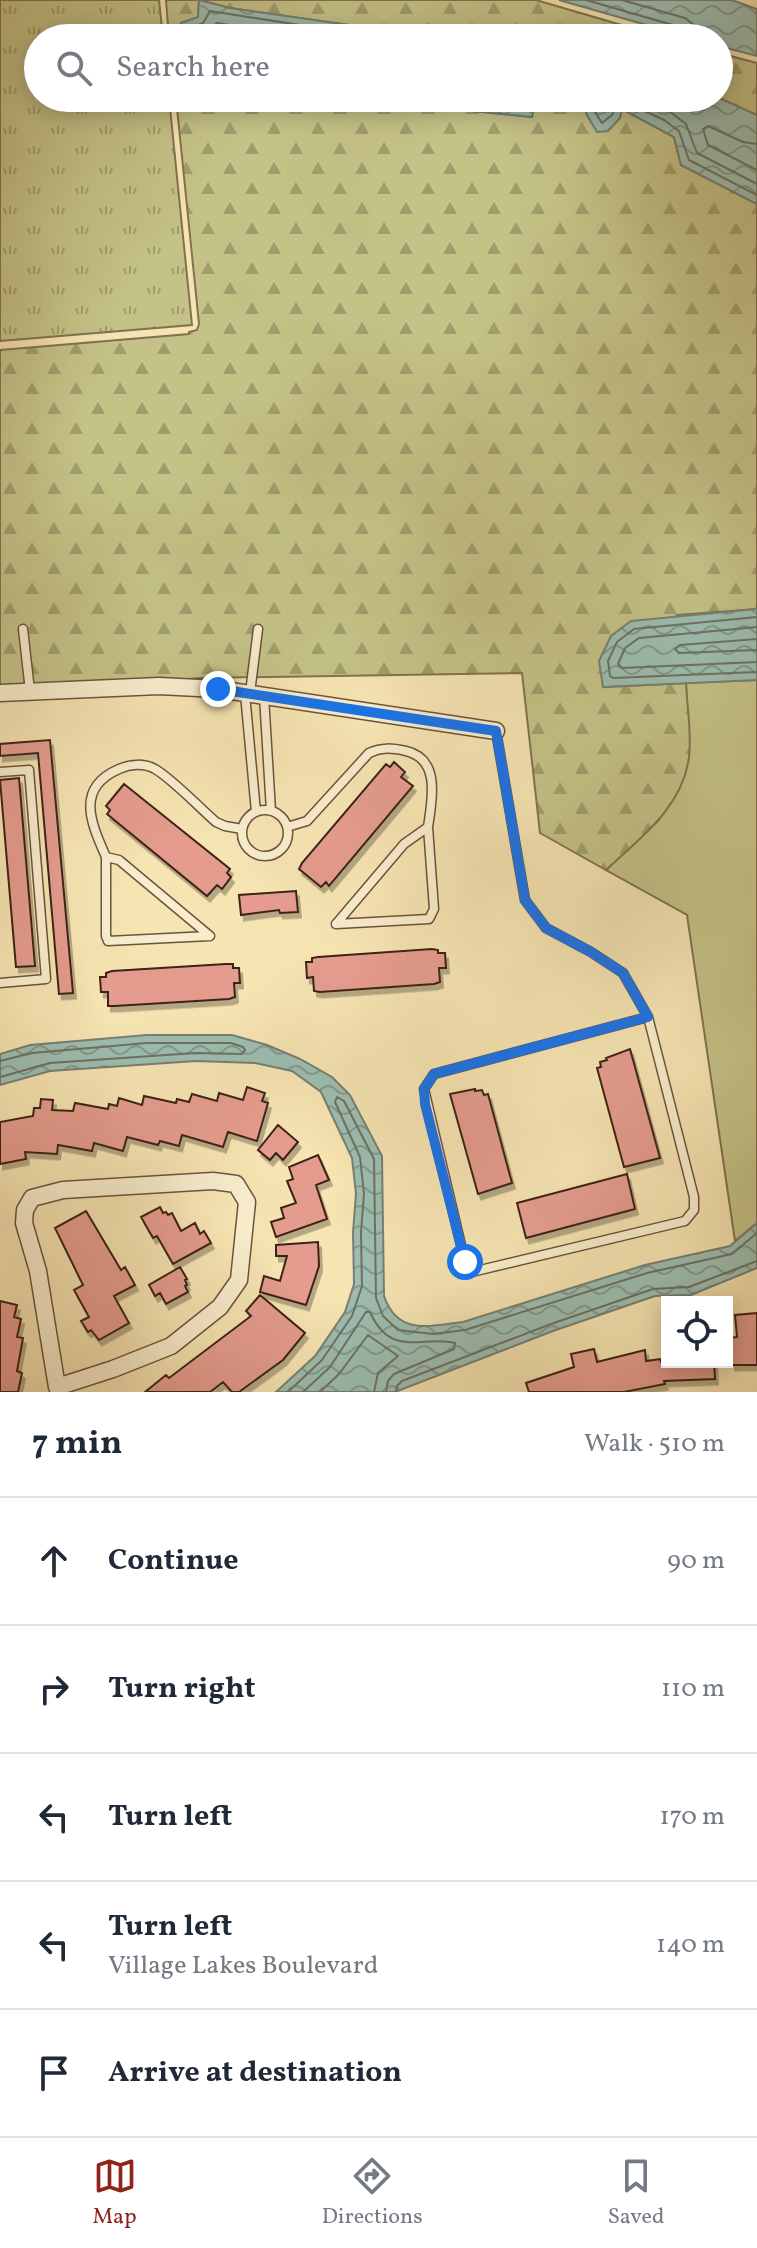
<!DOCTYPE html>
<meta charset="utf-8">
<style>
body{margin:0;font-family:Vollkorn,serif;background:#f2f2f3;color:#1f2937}
.controls{position:absolute;right:24px;bottom:24px;display:grid;overflow:hidden;border-radius:0px;box-shadow:0 4px 20px #0003}
.controls button{width:72px;height:72px;display:grid;place-items:center;padding:0;border:0;border-bottom:2px solid #e0e1e3;background:#fff;color:#1f2937;font:40px sans-serif}
.stop{position:absolute;width:24px;height:24px;margin:-18px;border:6px solid #1a73e8;border-radius:50%;background:#fff}
.stop.end{background:#1a73e8;border-color:#fff;box-shadow:0 2px 8px #0008}
.list{margin:0;padding:0;list-style:none}
h2{display:flex;justify-content:space-between;align-items:center;height:104px;margin:0;padding:0 32px;font-size:34px}
h2 small{font-size:26px;font-weight:400;color:#747a83}
.list li{display:grid;grid-template-columns:52px 1fr auto;gap:24px;align-items:center;box-sizing:border-box;height:128px;padding:0 32px;border-top:2px solid #e0e1e3}
.list b{display:block;font-size:30px;white-space:nowrap}
.list p{margin:0;font-size:26px;white-space:nowrap;color:#747a83}
.list em{font-size:26px;font-style:normal;color:#747a83}
.icon{flex:none;width:44px;height:44px;fill:none;stroke:currentColor;stroke-width:2;stroke-linecap:round;stroke-linejoin:round}
.map{position:relative;flex:none;width:757px;height:1392px;overflow:hidden}
.search{position:absolute;background:#fff;box-shadow:0 4px 20px #0003;left:24px;right:24px;top:24px;height:88px;display:flex;align-items:center;gap:20px;box-sizing:border-box;padding:0 28px;border-radius:44px;color:#747a83;font-size:30px}
.sheet{height:744px;background:#fff}
nav{display:flex;justify-content:space-around;align-items:center;box-sizing:border-box;height:112px;border-top:2px solid #e0e1e3;background:#fff;font-size:22px;color:#747a83}
nav a{display:grid;justify-items:center;gap:4px}
nav .on{color:#8f2418}
.map>svg:first-child{display:block}
.grass{fill:#c4c287;stroke:#80734f;stroke-width:2}
.forest{fill:url(#forest-firs);stroke:#80734f;stroke-width:2}
.park{fill:url(#park-tufts);stroke:#80734f;stroke-width:2}
.water{fill:url(#water-waves);stroke:#768073;stroke-width:2}
.lines{fill:none;stroke-linecap:round;stroke-linejoin:round}
.shore{stroke:#6c7164;stroke-width:2}
.building{fill:#e59c8e;stroke:#3c2417;stroke-width:2;filter:url(#shadow)}
.service-casing{stroke:#6a543e;stroke-width:11}
.minor-casing{stroke:#6a543e;stroke-width:19}
.service{stroke:#f9edcd;stroke-width:8}
.minor{stroke:#f9edcd;stroke-width:16}
.route{stroke:#1a73e8;stroke-width:10}
</style>
<div class="map">
<svg width="757" height="1392" viewBox="0 0 757 1392">
<defs>
<pattern id="forest-firs" width="22" height="20" patternUnits="userSpaceOnUse" patternTransform="scale(2)"><rect width="22" height="20" fill="#c4c287"/><path d="M5 1l3.5 6h-7zM16 11l3.5 6h-7z" fill="#a09d6d"/></pattern>
<pattern id="park-tufts" width="24" height="20" patternUnits="userSpaceOnUse" patternTransform="scale(2)"><rect width="24" height="20" fill="#c4c287"/><path d="M3 7l-1-3M5 7V3M7 7l1-3M15 17l-1-3M17 17v-4M19 17l1-3" fill="none" stroke="#a09d6d"/></pattern>
<pattern id="water-waves" width="16" height="10" patternUnits="userSpaceOnUse" patternTransform="scale(2)"><rect width="16" height="10" fill="#9dbeb1"/><path d="M0 5q4-4 8 0t8 0" fill="none" stroke="#819a8f"/></pattern>
<filter id="shadow"><feDropShadow dx="3" dy="5.5" stdDeviation="0" flood-color="#0004"/></filter>
</defs>
<rect width="100%" height="100%" fill="#f6e4b2"/>
<filter id="stains"><feTurbulence type="fractalNoise" baseFrequency=".0025" numOctaves="4"/><feColorMatrix values="0 0 0 0 .2 0 0 0 0 .09 0 0 0 0 .02 0 0 0 .5 -.17"/></filter>
<radialGradient id="worn" r=".72"><stop offset=".6" stop-color="#630" stop-opacity="0"/><stop offset="1" stop-color="#630" stop-opacity=".3"/></radialGradient>
<path class="grass" d="M 757,680 L 757,1223 L 735,1241 L 687,915 L 606,870 L 659,820 L 689,757 L 686,683 Z"/>
<path class="forest" d="M 166,0 L 536,0 L 666,38 L 440,38 L 230,8 L 199,0 L 198,18 L 181,23 L 179,38 L 169,38 Z
M 719,53 L 757,63 L 757,115 L 719,98 Z
M 176,98 L 393,98 L 433,107 L 532,117 L 536,98 L 583,98 L 587,115 L 620,118 L 621,108 L 674,137 L 681,165 L 757,204 L 757,609 L 677,615 L 604,687 L 686,683 C 687,707 692,734 689,757 C 683,807 640,838 606,870 L 540,833 L 522,673 L 199,678 L 0,695 L 0,350 L 189,334 L 189,332 L 197,330 L 199,324 Z"/>
<path class="park" d="M 0,0 L 159,0 L 163,38 L 38,38 L 38,98 L 169,98 L 192,325 L 0,341 Z"/>
<path class="water" d="M 199,0 L 230,8 L 440,38 L 179,38 L 181,23 L 198,17 Z
M 559,0 L 732,0 L 757,9 L 757,56 L 719,46 L 719,38 L 692,38 Z
M 393,98 L 536,98 L 532,117 L 433,107 Z
M 583,98 L 719,98 L 757,115 L 757,204 L 681,165 L 674,137 L 622,109 L 620,118 L 608,131 L 597,132 L 587,115 Z
M 757,609 L 757,680 L 603,687 L 599,661 L 611,636 L 631,621 Z
M 147,1035 L 232,1035 L 267,1045 L 300,1059 L 332,1077 L 350,1095 L 382,1156 L 384,1296 C 398,1336 429,1326 463,1322 L 645,1265 L 730,1246 L 757,1223 L 757,1268 L 691,1295 L 655,1296 L 553,1331 L 395,1392 L 276,1392 L 315,1356 L 345,1312 L 354,1284 L 353,1232 L 356,1194 L 352,1158 L 321,1092 L 292,1071 L 255,1063 L 196,1061 L 50,1071 L 0,1085 L 0,1054 L 30,1045 Z"/>
<g class="lines">
<path class="shore" d="M 586,0 L 680,27 L 685,31 L 687,38
M 622,0 L 685,18 L 694,25 L 698,38
M 187,38 L 189,29 L 203,23 L 210,11 L 383,38
M 197,38 L 217,23 L 312,38
M 428,98 L 523,108 L 526,106 L 528,98
M 592,98 L 595,112 L 602,123 L 612,115 L 616,104 L 623,101 L 664,120 L 679,131 L 689,160 L 757,195
M 641,98 L 669,111 L 686,124 L 697,153 L 757,184
M 757,144 L 743,142 L 708,126 L 703,129 L 708,145 L 757,170
M 757,617 L 634,629 L 617,642 L 608,661 L 610,676 L 613,678 L 757,672
M 757,627 L 639,638 L 625,648 L 618,664 L 622,668 L 757,662
M 757,639 L 680,645 L 675,649 L 679,653 L 757,650
M 0,1061 L 32,1053 L 147,1043 L 231,1043 L 243,1047 L 245,1050 L 242,1054 L 195,1053 L 50,1063 L 0,1077
M 288,1392 L 322,1360 L 352,1316 L 362,1286 L 361,1232 L 364,1194 L 360,1157 L 335,1102 L 337,1097 L 344,1101 L 374,1159 L 376,1298 L 383,1316 L 398,1330 L 433,1334 L 465,1330 L 647,1273 L 732,1254 L 757,1233
M 303,1392 L 330,1367 L 366,1312 L 370,1312 C 391,1359 422,1335 455,1343 L 454,1349 L 394,1374 L 388,1381 L 386,1392
M 320,1392 L 339,1374 L 368,1335 L 398,1356 L 378,1373 L 374,1392
M 396,1392 L 397,1386 L 402,1381 L 551,1324 L 653,1289 L 689,1287 L 757,1261"/>
</g>
<path class="building" d="M 50,740 L 73,993 L 59,994 L 38,753 L 0,756 L 0,744 Z
M 394,762 L 405,772 L 401,777 L 413,786 L 329,886 L 326,882 L 321,887 L 299,869 L 302,863 L 386,764 L 390,767 Z
M 19,778 L 35,966 L 16,967 L 0,780 Z
M 124,784 L 230,869 L 227,873 L 231,877 L 222,889 L 217,885 L 207,896 L 107,814 L 110,810 L 106,806 Z
M 296,891 L 298,912 L 280,913 L 279,910 L 241,915 L 239,895 Z
M 432,949 L 438,950 L 438,953 L 445,953 L 446,968 L 439,968 L 440,982 L 434,984 L 320,992 L 314,991 L 313,977 L 307,978 L 306,962 L 312,962 L 312,958 L 318,957 Z
M 226,964 L 233,964 L 233,968 L 239,968 L 240,983 L 234,983 L 235,997 L 229,999 L 115,1006 L 108,1006 L 108,992 L 101,992 L 100,977 L 106,977 L 106,973 L 112,971 Z
M 630,1049 L 660,1158 L 624,1167 L 597,1068 L 601,1067 L 600,1062 L 607,1060 L 606,1058 Z
M 247,1087 L 265,1093 L 262,1101 L 268,1103 L 257,1141 L 228,1132 L 223,1147 L 182,1135 L 179,1146 L 160,1141 L 158,1145 L 127,1137 L 123,1151 L 94,1143 L 92,1151 L 58,1145 L 57,1154 L 25,1152 L 26,1159 L 0,1164 L 0,1122 L 33,1116 L 34,1108 L 40,1108 L 41,1099 L 53,1100 L 52,1110 L 73,1111 L 75,1103 L 108,1109 L 109,1104 L 117,1106 L 119,1098 L 142,1105 L 144,1096 L 176,1103 L 177,1099 L 189,1102 L 192,1094 L 217,1101 L 219,1093 L 243,1100 Z
M 475,1089 L 475,1091 L 482,1090 L 484,1095 L 488,1094 L 512,1183 L 478,1194 L 450,1094 Z
M 278,1125 L 298,1142 L 283,1160 L 276,1153 L 270,1160 L 258,1150 Z
M 318,1155 L 329,1180 L 316,1185 L 327,1219 L 276,1237 L 271,1222 L 284,1218 L 281,1208 L 296,1203 L 287,1181 L 293,1179 L 289,1167 Z
M 627,1174 L 635,1209 L 526,1238 L 517,1203 Z
M 160,1207 L 163,1213 L 166,1212 L 168,1215 L 172,1213 L 181,1231 L 195,1223 L 200,1234 L 204,1231 L 211,1243 L 173,1264 L 157,1236 L 153,1238 L 141,1217 Z
M 86,1211 L 121,1270 L 125,1267 L 135,1285 L 114,1296 L 129,1323 L 99,1340 L 91,1330 L 88,1332 L 81,1321 L 89,1317 L 74,1290 L 83,1285 L 55,1228 Z
M 318,1242 L 319,1266 L 306,1305 L 260,1292 L 264,1276 L 280,1281 L 287,1256 L 276,1256 L 276,1245 Z
M 180,1267 L 187,1279 L 185,1280 L 187,1285 L 185,1286 L 188,1292 L 166,1304 L 160,1293 L 155,1296 L 149,1285 Z
M 260,1295 L 305,1333 L 283,1360 L 239,1392 L 232,1392 L 223,1382 L 210,1392 L 145,1392 L 166,1375 L 169,1378 L 251,1316 L 246,1311 Z
M 0,1301 L 17,1305 L 14,1317 L 21,1319 L 17,1337 L 23,1338 L 17,1371 L 22,1373 L 18,1392 L 0,1392 Z
M 757,1313 L 757,1365 L 732,1365 L 729,1338 L 737,1337 L 735,1315 Z
M 594,1349 L 597,1362 L 645,1350 L 646,1361 L 660,1359 L 661,1362 L 714,1362 L 715,1379 L 664,1381 L 665,1384 L 624,1392 L 529,1392 L 526,1383 L 574,1367 L 571,1354 Z"/>
<g class="lines">
<g class="service-casing">
<path id="service" d="M 23,629 L 30,691
M 250,693 L 258,629
M 245,694 L 256,812
M 264,696 L 271,811
M 496,731 L 525,900 L 546,928 L 591,952 L 623,973 L 648,1017 L 694,1197 L 694,1210 L 685,1221 L 476,1271 L 465,1262 L 424,1089 L 434,1074 L 648,1017
M 0,772 L 29,770 L 46,979 L 0,983
M242 833a23 23 0 1 1 46 0a23 23 0 1 1-46 0Z
M 287,827 L 307,821 L 369,753 C 382,747 392,748 406,751 C 441,759 432,800 428,827 L 404,844 L 336,924
M 106,857 L 106,936 L 108,941 L 209,936
M 336,924 L 429,919 L 434,909 L 428,827
M 210,936 L 119,860 L 106,857 C 91,823 75,788 119,769 C 130,764 144,763 155,769 C 171,778 200,808 216,822 L 225,826 L 242,829"/>
</g>
<g class="minor-casing">
<path id="minor" d="M 0,693 L 159,686 L 218,689 L 496,731
M 213,1181 L 236,1184 L 247,1202 L 239,1280 L 220,1307 L 171,1346 L 113,1369 L 57,1387 L 38,1271 L 24,1223 L 25,1210 L 32,1198 L 63,1190 Z"/>
</g>
<use href="#service" class="service"/>
<use href="#minor" class="minor"/>
</g>
<g class="lines">
<path class="route" d="M 218,689 L 496,731 L 525,900 L 546,928 L 591,952 L 623,973 L 648,1017 L 434,1074 L 424,1089 L 425,1104 L 465,1262"/>
</g>
<rect width="100%" height="100%" filter="url(#stains)"/>
<rect width="100%" height="100%" fill="url(#worn)"/>
</svg>
<div class="controls">
<button><svg class="icon" aria-label="locate" viewBox="0 0 24 24"><circle cx="12" cy="12" r="6"/><path d="M12 2v4M12 18v4M2 12h4M18 12h4"/></svg></button>
</div>
<div class="stop" style="left:465px;top:1262px"></div>
<div class="stop end" style="left:218px;top:689px"></div>
<div class="search"><svg class="icon" aria-label="search" viewBox="0 0 24 24"><circle cx="10" cy="10" r="6"/><path d="M15 15l6 6"/></svg>Search here</div>
</div>
<section class="sheet">
<h2>7 min<small>Walk · 510 m</small></h2>
<ul class="list">
<li><svg class="icon" aria-label="ahead" viewBox="0 0 24 24"><path d="M12 20V5M6 11l6-6 6 6"/></svg><div><b>Continue</b></div><em>90 m</em></li>
<li><svg class="icon" aria-label="right" viewBox="0 0 24 24"><path d="M7 20v-9h11M14 6l5 5-5 5"/></svg><div><b>Turn right</b></div><em>110 m</em></li>
<li><svg class="icon" aria-label="left" viewBox="0 0 24 24"><path d="M17 20v-9H6M10 6l-5 5 5 5"/></svg><div><b>Turn left</b></div><em>170 m</em></li>
<li><svg class="icon" aria-label="left" viewBox="0 0 24 24"><path d="M17 20v-9H6M10 6l-5 5 5 5"/></svg><div><b>Turn left</b><p>Village Lakes Boulevard</p></div><em>140 m</em></li>
<li><svg class="icon" aria-label="arrive" viewBox="0 0 24 24"><path d="M6 21V4h12l-3 4 3 4H6"/></svg><div><b>Arrive at destination</b></div></li>
</ul>
</section>
<nav>
<a class="on"><svg class="icon" aria-label="map" viewBox="0 0 24 24"><path d="M3 6l6-2 6 2 6-2v14l-6 2-6-2-6 2zM9 4v14M15 6v14"/></svg>Map</a>
<a><svg class="icon" aria-label="directions" viewBox="0 0 24 24"><path d="M12 3l9 9-9 9-9-9zM9 14v-3h6M13 9l2 2-2 2"/></svg>Directions</a>
<a><svg class="icon" aria-label="saved" viewBox="0 0 24 24"><path d="M7 4h10v16l-5-4-5 4z"/></svg>Saved</a>
</nav>
